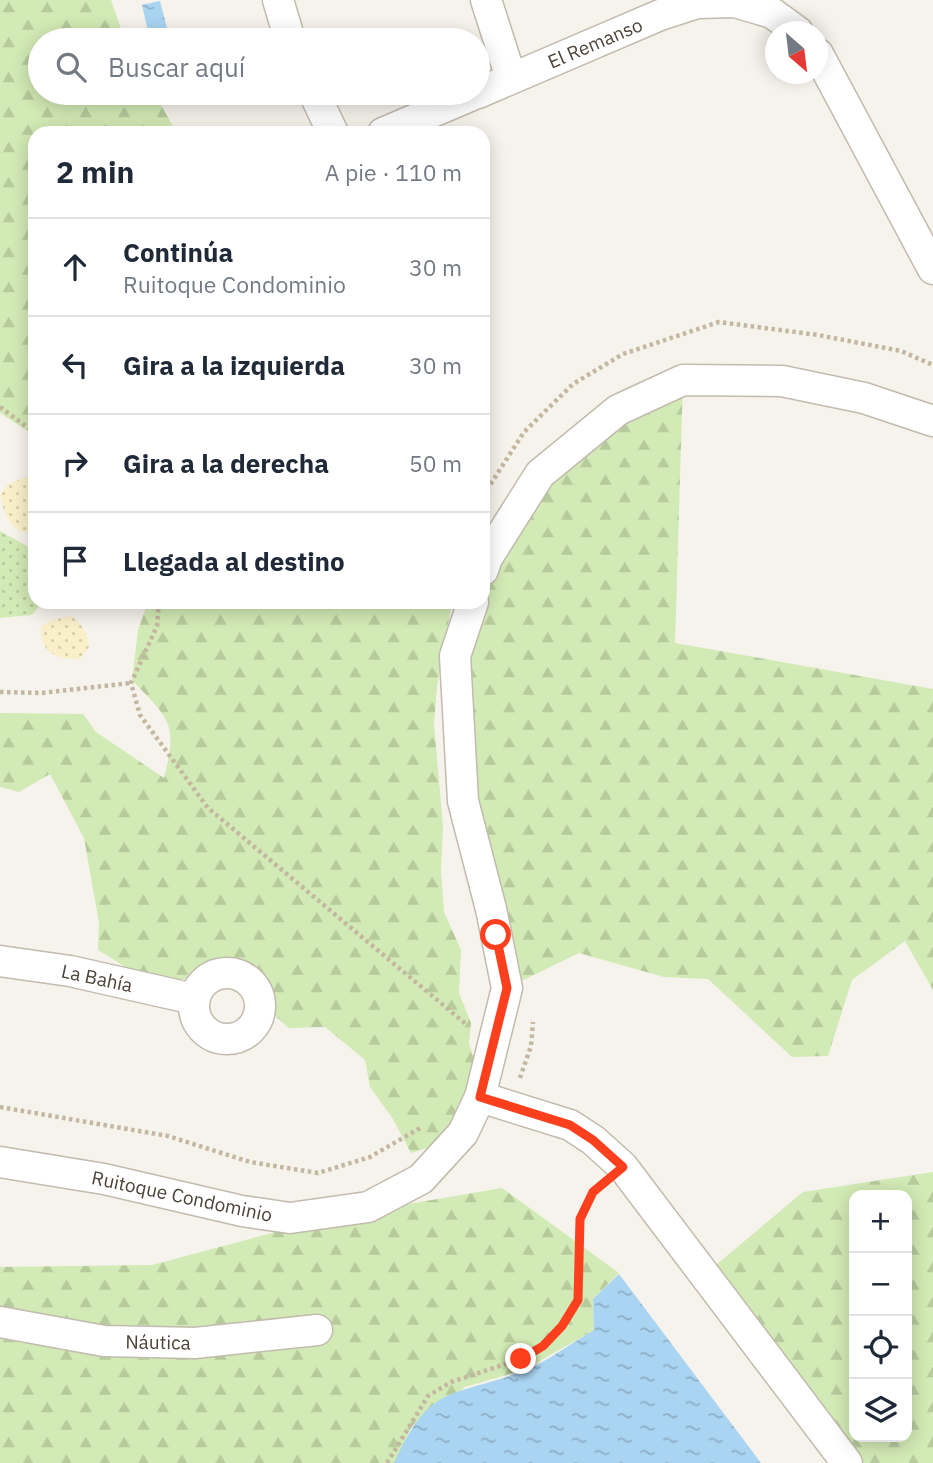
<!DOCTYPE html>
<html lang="es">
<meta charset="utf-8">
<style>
body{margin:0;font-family:"IBM Plex Sans",sans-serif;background:#f6f6f7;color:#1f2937}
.controls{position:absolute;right:21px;bottom:21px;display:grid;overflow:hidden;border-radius:14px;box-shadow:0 4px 18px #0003}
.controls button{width:63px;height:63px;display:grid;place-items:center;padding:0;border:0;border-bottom:2px solid #e0e1e3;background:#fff;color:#1f2937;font:35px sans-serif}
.compass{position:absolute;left:765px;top:21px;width:63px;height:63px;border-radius:50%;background:#fff;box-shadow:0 4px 18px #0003;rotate:152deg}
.stop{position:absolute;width:21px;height:21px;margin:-16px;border:5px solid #fc3f1d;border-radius:50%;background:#fff}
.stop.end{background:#fc3f1d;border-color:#fff;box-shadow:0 2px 7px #0008}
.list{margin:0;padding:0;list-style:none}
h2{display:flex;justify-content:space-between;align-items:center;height:91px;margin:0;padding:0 28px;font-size:30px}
h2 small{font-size:23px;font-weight:400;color:#747a83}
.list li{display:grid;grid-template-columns:46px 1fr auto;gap:21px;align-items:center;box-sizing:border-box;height:98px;padding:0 28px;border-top:2px solid #e0e1e3}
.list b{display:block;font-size:26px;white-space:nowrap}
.list p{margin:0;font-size:23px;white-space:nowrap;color:#747a83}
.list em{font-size:23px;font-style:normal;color:#747a83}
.icon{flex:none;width:38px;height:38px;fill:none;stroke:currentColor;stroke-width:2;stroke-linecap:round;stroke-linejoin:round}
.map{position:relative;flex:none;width:933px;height:1463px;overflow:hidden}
.search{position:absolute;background:#fff;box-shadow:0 4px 18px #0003;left:28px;top:28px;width:462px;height:77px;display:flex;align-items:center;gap:18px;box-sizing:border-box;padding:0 24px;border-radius:38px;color:#747a83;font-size:26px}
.panel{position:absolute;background:#fff;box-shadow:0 4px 18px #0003;left:28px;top:126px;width:462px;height:483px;border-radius:21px}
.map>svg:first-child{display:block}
.grass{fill:url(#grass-dots)}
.forest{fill:url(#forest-firs);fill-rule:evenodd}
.sand{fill:url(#sand-dots)}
.water{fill:url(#water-ripples)}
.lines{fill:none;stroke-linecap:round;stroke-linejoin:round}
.street-casing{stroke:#c2bbae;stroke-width:33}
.path{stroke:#c4b79f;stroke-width:4.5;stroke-dasharray:3.5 3.5;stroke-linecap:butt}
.street{stroke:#fff;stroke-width:30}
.route{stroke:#fc3f1d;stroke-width:9}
.labels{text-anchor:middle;stroke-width:5;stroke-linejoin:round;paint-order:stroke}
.street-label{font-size:19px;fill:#4b4439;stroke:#fff}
</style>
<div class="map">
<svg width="933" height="1463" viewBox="0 0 933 1463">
<defs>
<pattern id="grass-dots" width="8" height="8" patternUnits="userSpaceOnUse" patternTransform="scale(1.75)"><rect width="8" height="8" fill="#d2eab5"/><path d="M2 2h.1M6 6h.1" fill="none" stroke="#b6ca9c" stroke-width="1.8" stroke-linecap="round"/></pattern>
<pattern id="forest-firs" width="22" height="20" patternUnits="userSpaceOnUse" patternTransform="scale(1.75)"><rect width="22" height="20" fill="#d2eab5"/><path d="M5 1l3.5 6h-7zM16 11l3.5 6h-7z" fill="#b6ca9c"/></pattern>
<pattern id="sand-dots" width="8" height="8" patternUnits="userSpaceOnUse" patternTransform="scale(1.75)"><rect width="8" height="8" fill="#f9efc9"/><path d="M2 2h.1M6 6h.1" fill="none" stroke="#d7cead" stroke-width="1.8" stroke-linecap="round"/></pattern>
<pattern id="water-ripples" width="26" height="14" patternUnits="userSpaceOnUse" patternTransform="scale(1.75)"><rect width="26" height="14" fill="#a9d4f2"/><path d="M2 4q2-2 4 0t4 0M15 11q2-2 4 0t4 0" fill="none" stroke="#8caec5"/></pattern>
</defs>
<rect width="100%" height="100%" fill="#f6f3ec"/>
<path class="grass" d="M 0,531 L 27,546 L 35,555 L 35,602 L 42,602 L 32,615 L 0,618 Z"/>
<path class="forest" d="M 0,0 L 111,0 L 125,40 L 40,40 L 40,93 L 154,93 L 177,133 L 35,133 L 35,436 L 0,413 Z
M 683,380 L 675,643 L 933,689 L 933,990 L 905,941 L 852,980 L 828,1056 L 792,1057 L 708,979 L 664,977 L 579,953 L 507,988 L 463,801 L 473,602 L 483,602 L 483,570 L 540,474 Z
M 148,602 L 452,602 L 437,687 L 434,723 L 443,827 L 441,871 L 444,912 L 461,950 L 459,993 L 471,1023 L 469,1044 L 478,1071 L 464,1109 L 436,1145 L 411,1153 L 393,1119 L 370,1087 L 365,1060 L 325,1027 L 289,1028 L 249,994 L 224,979 L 145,979 L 98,950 L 99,923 L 84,838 L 50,774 L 19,792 L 0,787 L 0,713 L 83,714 L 96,732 L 164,778 C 178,723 170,720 132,680 L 138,630 Z
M 933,1172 L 933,1463 L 835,1463 L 705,1274 L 803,1192 ZM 854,1195 L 907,1195 L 907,1437 L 854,1437 Z
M 502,1188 L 619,1273 L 593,1299 L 594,1330 L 524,1370 L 465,1387 L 412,1426 L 394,1463 L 0,1463 L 0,1267 L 152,1265 L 332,1217 Z"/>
<path class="sand" d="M 32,475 L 35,476 L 35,532 C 13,538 3,512 0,495 L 8,484 Z
M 71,616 C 83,624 87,633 89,647 L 80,659 C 57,659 40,654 41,627 L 52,620 Z"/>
<path class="water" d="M 160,1 L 170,40 L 150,40 L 142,5 Z
M 619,1274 L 761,1463 L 394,1463 C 431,1382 449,1399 523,1371 C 547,1362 571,1343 594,1330 L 593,1299 Z"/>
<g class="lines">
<g class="street-casing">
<path id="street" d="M 278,0 L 290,40
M 486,0 L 511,78
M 818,54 L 933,269
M 314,93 L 333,133
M 478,93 L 660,15 L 697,3 L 735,2 L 772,13 L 798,32
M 383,133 L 477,93
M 483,570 L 487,558 L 540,474 L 618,410 L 683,380 L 782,381 L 864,398 L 933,421
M 0,961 L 70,971 L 194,999
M194 1006a33 33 0 1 1 66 0a33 33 0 1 1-66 0Z
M 480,1097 L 570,1125 L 593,1140 L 623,1167 L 847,1463
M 0,1162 L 104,1179 L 242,1211 L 290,1218 L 368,1207 L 421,1179 L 463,1133 L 480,1097 L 507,988 L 491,909 L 463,801 L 455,656 L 473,602
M 0,1322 L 104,1341 L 195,1343 L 317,1330"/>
</g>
<path class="path" d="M 0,407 L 35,433
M 483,496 L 524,432 L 573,384 L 623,354 L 719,322 L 818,335 L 901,351 L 933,365
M 159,602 L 157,626 L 131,683 L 140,715 L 208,808 L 467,1025
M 0,692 L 41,693 L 131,683
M 520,1078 L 531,1046 L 533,1022
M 0,1107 L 168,1136 L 250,1162 L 318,1173 L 370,1157 L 422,1127
M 387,1463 L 428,1396 L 451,1382 L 521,1359 L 543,1346 L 562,1326 L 577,1299 L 580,1219 L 593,1192 L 601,1185"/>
<use href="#street" class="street"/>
</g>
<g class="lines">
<path class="route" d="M 496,935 L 507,988 L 480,1097 L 570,1125 L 593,1140 L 623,1167 L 593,1192 L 580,1219 L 578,1300 L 562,1326 L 543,1346 L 521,1359"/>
</g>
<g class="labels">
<g class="street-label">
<text transform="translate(595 43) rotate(-23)" y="7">El Remanso</text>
<text transform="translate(97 978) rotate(12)" y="7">La Bahía</text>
<text transform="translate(182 1196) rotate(12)" y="7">Ruitoque Condominio</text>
<text transform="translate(158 1342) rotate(1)" y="7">Náutica</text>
</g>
</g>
</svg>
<div class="controls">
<button>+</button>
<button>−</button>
<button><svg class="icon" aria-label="locate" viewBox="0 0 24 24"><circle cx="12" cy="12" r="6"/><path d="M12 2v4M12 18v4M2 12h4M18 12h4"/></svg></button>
<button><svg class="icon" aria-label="layers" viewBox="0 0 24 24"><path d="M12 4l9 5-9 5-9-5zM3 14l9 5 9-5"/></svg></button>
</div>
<svg class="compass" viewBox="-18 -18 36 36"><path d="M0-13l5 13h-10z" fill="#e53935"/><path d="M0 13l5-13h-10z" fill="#747a83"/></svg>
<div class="stop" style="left:496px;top:935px"></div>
<div class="stop end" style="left:521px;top:1359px"></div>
<div class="search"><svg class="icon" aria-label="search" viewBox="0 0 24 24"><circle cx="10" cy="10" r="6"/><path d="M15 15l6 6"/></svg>Buscar aquí</div>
<section class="panel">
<h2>2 min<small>A pie · 110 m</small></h2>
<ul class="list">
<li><svg class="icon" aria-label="ahead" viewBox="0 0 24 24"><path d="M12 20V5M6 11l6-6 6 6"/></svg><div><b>Continúa</b><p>Ruitoque Condominio</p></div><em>30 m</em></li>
<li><svg class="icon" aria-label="left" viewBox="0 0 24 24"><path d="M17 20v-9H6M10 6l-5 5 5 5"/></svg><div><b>Gira a la izquierda</b></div><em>30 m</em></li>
<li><svg class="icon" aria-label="right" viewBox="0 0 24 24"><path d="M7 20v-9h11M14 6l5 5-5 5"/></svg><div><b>Gira a la derecha</b></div><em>50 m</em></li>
<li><svg class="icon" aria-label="arrive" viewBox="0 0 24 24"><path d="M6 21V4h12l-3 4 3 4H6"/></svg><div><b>Llegada al destino</b></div></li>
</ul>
</section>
</div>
